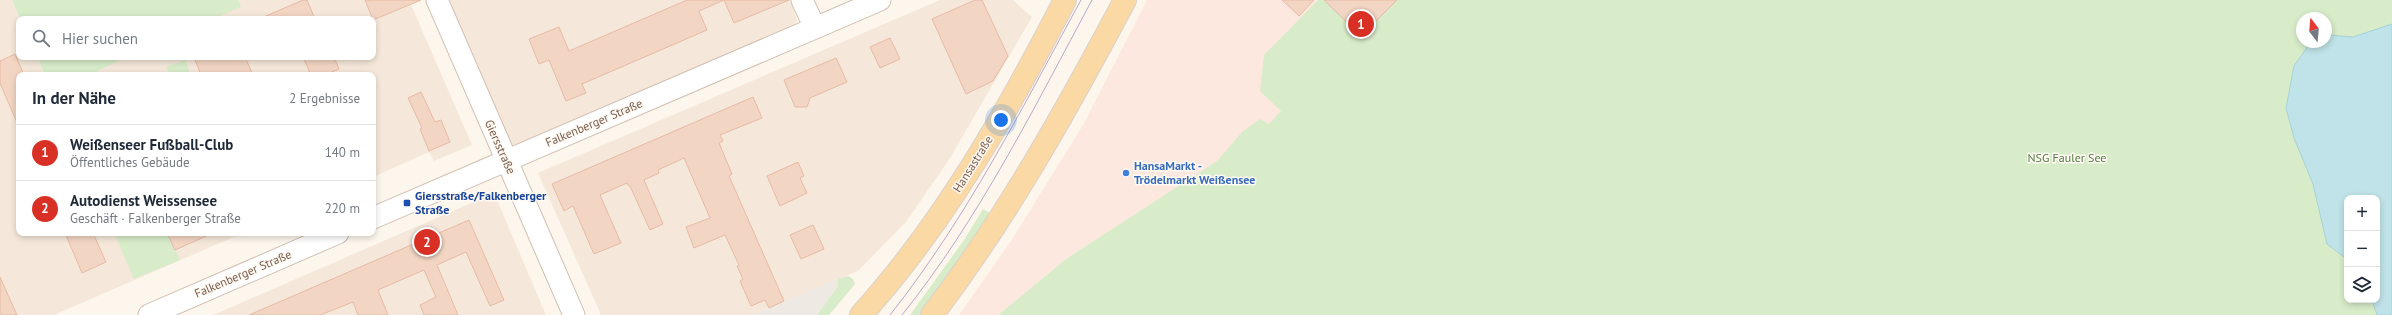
<!DOCTYPE html>
<html lang="de">
<meta charset="utf-8">
<style>
body{margin:0;font-family:"PT Sans",sans-serif;background:#f6f6f7;color:#1f2937}
.controls{position:absolute;right:12px;bottom:12px;display:grid;overflow:hidden;border-radius:8px;box-shadow:0 2px 6px #0003}
.controls button{width:36px;height:36px;display:grid;place-items:center;padding:0;border:0;border-bottom:1px solid #e0e1e3;background:#fff;color:#1f2937;font:20px sans-serif}
.compass{position:absolute;left:2296px;top:12px;width:36px;height:36px;border-radius:50%;background:#fff;box-shadow:0 2px 6px #0003;rotate:344deg}
.you{position:absolute;left:1001px;top:120px;width:14px;height:14px;margin:-10px;border:3px solid #fff;border-radius:50%;background:#1a73e8;box-shadow:0 0 0 6px #1a73e833}
.badge{display:grid;place-items:center;width:26px;height:26px;border-radius:50%;background:#d93025;color:#fff;font-size:13px;font-weight:700}
.pin{position:absolute;translate:-50% -50%;border:2px solid #fff;box-shadow:0 1px 4px #0006}
.list{margin:0;padding:0;list-style:none}
h2{display:flex;justify-content:space-between;align-items:center;height:52px;margin:0;padding:0 16px;font-size:17px}
h2 small{font-size:13px;font-weight:400;color:#747a83}
.list li{display:grid;grid-template-columns:26px 1fr auto;gap:12px;align-items:center;box-sizing:border-box;height:56px;padding:0 16px;border-top:1px solid #e0e1e3}
.list b{display:block;font-size:15px;white-space:nowrap}
.list p{margin:0;font-size:13px;white-space:nowrap;color:#747a83}
.list em{font-size:13px;font-style:normal;color:#747a83}
.icon{flex:none;width:22px;height:22px;fill:none;stroke:currentColor;stroke-width:2;stroke-linecap:round;stroke-linejoin:round}
.map{position:relative;flex:none;width:2392px;height:315px;overflow:hidden}
.search{position:absolute;background:#fff;box-shadow:0 2px 6px #0003;left:16px;top:16px;width:360px;height:44px;display:flex;align-items:center;gap:10px;box-sizing:border-box;padding:0 14px;border-radius:8px;color:#747a83;font-size:15px}
.panel{position:absolute;background:#fff;box-shadow:0 2px 6px #0003;left:16px;top:72px;width:360px;height:164px;border-radius:8px}
.map>svg:first-child{display:block}
.residential{fill:#f5e8da}
.commercial{fill:#fde8e0}
.industrial{fill:#efe9e4}
.green{fill:#d8ecc9;fill-rule:evenodd}
.water{fill:#bfe3e8;stroke:#a5d3da}
.building{fill:#f3d5c3;stroke:#e6bba3}
.lines{fill:none;stroke-linecap:round;stroke-linejoin:round}
.minor-casing{stroke:#d1beb0;stroke-width:23}
.major-casing{stroke:#dad1cd;stroke-width:24}
.minor{stroke:#fff;stroke-width:21}
.major{stroke:#fbd9a5;stroke-width:22}
.tram{stroke:#b9a8c9;stroke-width:1}
.shop-dot{fill:#3f7fe0;stroke:#fffaf3;stroke-width:1.5}
.transit-dot{fill:#1a4fb4;stroke:#fffaf3;stroke-width:1.5}
.labels{text-anchor:middle;stroke-width:3;stroke-linejoin:round;paint-order:stroke}
.street-label{font-size:12px;fill:#7a5c4d;stroke:#fffaf3}
.park-label{font-size:12px;fill:#537a41;stroke:#fffaf3}
.shop-label{font-size:12px;font-weight:bold;fill:#366cbe;stroke:#fffaf3;text-anchor:start}
.transit-label{font-size:12px;font-weight:bold;fill:#164399;stroke:#fffaf3;text-anchor:start}
</style>
<div class="map">
<svg width="2392" height="315" viewBox="0 0 2392 315">
<rect width="100%" height="100%" fill="#fdf6ec"/>
<path class="residential" d="M 0,0 L 12,0 L 20,19 L 19,57 L 37,57 L 45,75 L 19,75 L 19,233 L 243,233 L 54,315 L 0,315 Z
M 238,0 L 409,0 L 472,145 L 434,161 L 429,152 L 373,177 L 373,75 L 84,75 L 125,57 L 373,57 L 373,19 L 212,19 Z
M 444,0 L 791,0 L 797,20 L 795,25 L 516,145 L 508,145 Z
M 940,0 L 1013,0 L 1032,17 L 950,158 L 906,222 L 858,271 L 752,315 L 601,315 L 538,173 Z
M 494,193 L 546,315 L 213,315 Z"/>
<path class="commercial" d="M 1147,0 L 1318,0 L 1264,56 L 1281,111 L 1257,138 L 1066,259 L 998,315 L 959,315 L 1011,241 L 1083,125 Z"/>
<path class="industrial" d="M 838,279 L 838,286 L 817,315 L 752,315 Z"/>
<path class="green" d="M 12,0 L 238,0 L 241,7 L 213,19 L 20,19 Z
M 1318,0 L 2392,0 L 2392,315 L 998,315 L 1066,259 L 1217,161 L 1242,132 L 1260,119 L 1269,124 L 1281,111 L 1260,91 L 1264,55 ZM 2302,18 L 2326,18 L 2326,42 L 2302,42 ZM 2347,198 L 2377,198 L 2377,300 L 2347,300 Z
M 37,57 L 127,57 L 97,71 L 99,75 L 45,75 Z
M 185,60 L 191,75 L 170,75 L 166,67 Z
M 983,209 L 992,214 L 919,315 L 910,315 L 964,240 Z
M 114,233 L 168,233 L 180,260 L 134,279 Z
M 848,276 L 853,279 L 855,284 L 829,315 L 817,315 L 838,286 L 838,279 Z"/>
<path class="water" d="M 2392,24 L 2392,315 L 2377,315 L 2372,300 L 2377,300 L 2377,198 L 2347,198 L 2347,259 L 2327,244 L 2313,184 L 2294,138 L 2286,108 L 2294,66 L 2308,46 L 2315,42 L 2326,42 L 2326,36 L 2329,35 L 2353,37 Z"/>
<path class="building" d="M 303,0 L 307,0 L 315,19 L 259,19 Z
M 365,0 L 421,0 L 373,20 Z
M 687,0 L 724,0 L 699,11 L 707,30 L 582,84 L 586,93 L 566,101 L 549,60 L 539,64 L 529,39 L 559,27 L 569,51 Z
M 724,0 L 789,0 L 734,23 Z
M 975,0 L 982,0 L 1008,56 L 993,81 L 966,94 L 932,19 Z
M 1282,0 L 1314,0 L 1299,16 Z
M 1324,0 L 1397,0 L 1361,36 Z
M 890,38 L 900,59 L 880,68 L 870,47 Z
M 15,54 L 24,75 L 19,75 L 19,127 L 0,83 L 0,61 Z
M 194,57 L 245,57 L 253,75 L 201,75 Z
M 303,57 L 334,57 L 339,69 L 325,75 L 311,75 Z
M 836,58 L 847,82 L 810,98 L 807,107 L 795,107 L 784,80 Z
M 421,92 L 435,122 L 441,120 L 450,142 L 429,151 L 420,129 L 422,128 L 408,98 Z
M 753,97 L 762,118 L 720,135 L 723,141 L 719,143 L 732,174 L 729,176 L 784,301 L 769,308 L 765,300 L 751,306 L 740,281 L 743,279 L 737,266 L 739,265 L 725,235 L 694,248 L 686,227 L 710,218 L 684,158 L 658,170 L 659,173 L 644,180 L 663,224 L 650,230 L 630,186 L 629,186 L 627,183 L 600,195 L 621,243 L 594,254 L 573,206 L 564,211 L 552,184 Z
M 798,162 L 804,176 L 800,178 L 807,193 L 780,206 L 767,176 Z
M 469,220 L 504,300 L 490,306 L 466,252 L 437,265 L 458,315 L 424,315 L 420,305 L 436,297 L 424,270 L 378,290 L 388,315 L 358,315 L 353,302 L 320,315 L 249,315 Z
M 813,225 L 824,249 L 801,259 L 790,235 Z
M 65,233 L 93,233 L 106,262 L 82,273 Z
M 167,233 L 213,233 L 175,250 Z
M 0,277 L 17,315 L 0,315 Z"/>
<g class="lines">
<g class="minor-casing">
<path id="minor" d="M 437,0 L 574,315
M 802,0 L 815,28
M 373,218 L 880,0
M 149,315 L 338,233"/>
</g>
<g class="major-casing">
<path id="major" d="M 861,315 C 945,222 1008,111 1065,0
M 932,315 C 1007,217 1067,109 1125,0"/>
</g>
<use href="#minor" class="minor"/>
<use href="#major" class="major"/>
<path class="tram" d="M 890,315 C 967,218 1022,108 1081,0
M 902,315 C 979,219 1034,108 1092,0"/>
</g>
<circle class="shop-dot" cx="1126" cy="173" r="4"/>
<rect class="transit-dot" x="403" y="199" width="8" height="8" rx="2"/>
<g class="labels">
<g class="street-label">
<text transform="translate(594 123) rotate(-23)" y="4">Falkenberger Straße</text>
<text transform="translate(500 147) rotate(66)" y="4">Giersstraße</text>
<text transform="translate(973 164) rotate(-58)" y="4">Hansastraße</text>
<text transform="translate(243 274) rotate(-23)" y="4">Falkenberger Straße</text>
</g>
<g class="park-label">
<text x="2067" y="162">NSG Fauler See</text>
</g>
<g class="shop-label">
<text x="1134" y="170">HansaMarkt -<tspan x="1134" dy="14">Trödelmarkt Weißensee</tspan></text>
</g>
<g class="transit-label">
<text x="415" y="200">Giersstraße/Falkenberger<tspan x="415" dy="14">Straße</tspan></text>
</g>
</g>
</svg>
<div class="controls">
<button>+</button>
<button>−</button>
<button><svg class="icon" aria-label="layers" viewBox="0 0 24 24"><path d="M12 4l9 5-9 5-9-5zM3 14l9 5 9-5"/></svg></button>
</div>
<svg class="compass" viewBox="-18 -18 36 36"><path d="M0-13l5 13h-10z" fill="#e53935"/><path d="M0 13l5-13h-10z" fill="#747a83"/></svg>
<div class="you"></div>
<div class="pin badge" style="left:1361px;top:24px">1</div>
<div class="pin badge" style="left:427px;top:242px">2</div>
<div class="search"><svg class="icon" aria-label="search" viewBox="0 0 24 24"><circle cx="10" cy="10" r="6"/><path d="M15 15l6 6"/></svg>Hier suchen</div>
<section class="panel">
<h2>In der Nähe<small>2 Ergebnisse</small></h2>
<ul class="list">
<li><span class="badge">1</span><div><b>Weißenseer Fußball-Club</b><p>Öffentliches Gebäude</p></div><em>140 m</em></li>
<li><span class="badge">2</span><div><b>Autodienst Weissensee</b><p>Geschäft · Falkenberger Straße</p></div><em>220 m</em></li>
</ul>
</section>
</div>
